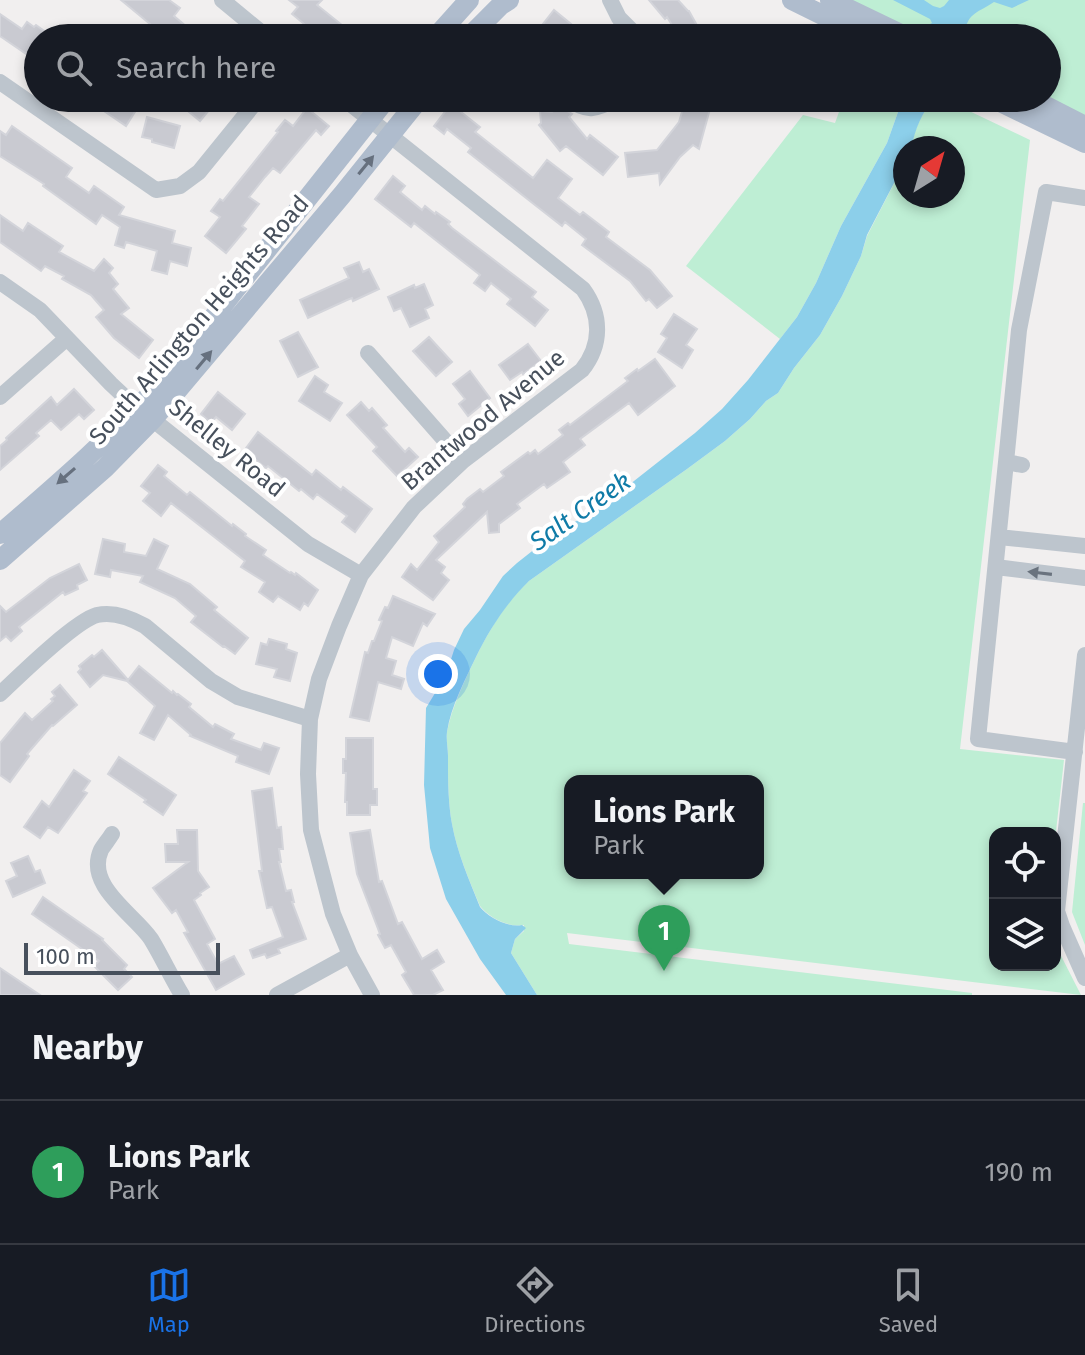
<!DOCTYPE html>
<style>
body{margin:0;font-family:"Fira Sans",sans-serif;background:#242831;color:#f1f3f6}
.controls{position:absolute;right:24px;bottom:24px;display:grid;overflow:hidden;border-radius:16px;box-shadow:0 4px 12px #0003}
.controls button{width:72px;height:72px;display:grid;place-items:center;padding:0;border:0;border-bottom:2px solid #363941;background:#171b24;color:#f1f3f6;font:40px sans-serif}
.compass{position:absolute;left:893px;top:136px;width:72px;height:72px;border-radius:50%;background:#171b24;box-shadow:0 4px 12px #0003;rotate:37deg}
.scale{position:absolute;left:24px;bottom:20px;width:196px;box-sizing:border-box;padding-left:8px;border:4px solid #47505c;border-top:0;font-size:22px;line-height:28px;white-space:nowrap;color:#47505c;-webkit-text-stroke:6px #fff;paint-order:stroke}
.you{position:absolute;left:438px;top:674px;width:28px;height:28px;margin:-20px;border:6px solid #fff;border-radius:50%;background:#1a73e8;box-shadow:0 0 0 12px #1a73e833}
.badge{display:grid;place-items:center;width:52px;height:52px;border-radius:50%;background:#1a73e8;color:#fff;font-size:26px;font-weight:700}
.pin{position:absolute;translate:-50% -66px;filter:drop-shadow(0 2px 4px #0008)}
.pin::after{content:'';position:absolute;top:42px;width:28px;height:24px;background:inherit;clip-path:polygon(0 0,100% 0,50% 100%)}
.popup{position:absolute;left:564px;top:775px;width:200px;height:104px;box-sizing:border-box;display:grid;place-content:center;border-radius:16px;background:#171b24;filter:drop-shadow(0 2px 6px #0005);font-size:26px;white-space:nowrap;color:#9ea1a6}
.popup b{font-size:30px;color:#f1f3f6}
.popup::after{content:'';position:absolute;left:50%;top:100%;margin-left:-16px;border:16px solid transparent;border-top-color:#171b24}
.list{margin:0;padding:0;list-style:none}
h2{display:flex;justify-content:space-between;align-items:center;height:104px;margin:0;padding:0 32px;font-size:34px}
h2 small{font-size:26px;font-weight:400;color:#9ea1a6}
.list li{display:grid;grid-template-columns:52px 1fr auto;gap:24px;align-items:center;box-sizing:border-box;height:144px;padding:0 32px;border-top:2px solid #363941}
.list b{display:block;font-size:30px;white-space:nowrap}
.list p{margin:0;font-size:26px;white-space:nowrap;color:#9ea1a6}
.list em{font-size:26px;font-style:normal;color:#9ea1a6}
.icon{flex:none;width:44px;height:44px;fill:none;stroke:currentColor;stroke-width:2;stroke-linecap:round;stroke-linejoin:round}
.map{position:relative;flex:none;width:1085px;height:995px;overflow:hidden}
.search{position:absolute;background:#171b24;box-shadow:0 4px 12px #0003;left:24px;right:24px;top:24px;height:88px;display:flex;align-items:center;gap:20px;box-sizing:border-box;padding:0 28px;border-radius:44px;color:#9ea1a6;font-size:30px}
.sheet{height:248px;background:#171b24}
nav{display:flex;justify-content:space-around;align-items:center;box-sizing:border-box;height:112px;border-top:2px solid #363941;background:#171b24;font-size:22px;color:#9ea1a6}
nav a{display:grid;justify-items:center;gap:4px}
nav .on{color:#1a73e8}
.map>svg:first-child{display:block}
.green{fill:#beeed4;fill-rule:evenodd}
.water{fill:#8ccfea}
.building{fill:#c9cad1;stroke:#d3d4da;stroke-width:2}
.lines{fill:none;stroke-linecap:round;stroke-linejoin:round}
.minor{stroke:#bdc5cd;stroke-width:16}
.major{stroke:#afbccd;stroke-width:20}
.oneway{fill:#66707e}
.oneway2{fill:#6a737e}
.labels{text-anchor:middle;stroke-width:8;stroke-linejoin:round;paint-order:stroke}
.street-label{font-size:24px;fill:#47505c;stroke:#fff}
.water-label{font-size:26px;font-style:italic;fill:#0f7ba7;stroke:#fff}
</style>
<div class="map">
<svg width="1085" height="995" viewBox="0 0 1085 995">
<rect width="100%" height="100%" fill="#f1efef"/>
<path class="green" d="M 831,0 L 1085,0 L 1085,126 L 1047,98 L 1047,38 L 933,38 Z
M 844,98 L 903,98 L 887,143 L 841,226 L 816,283 L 797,317 L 780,339 L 686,266 L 803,115 L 835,123 Z
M 935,98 L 942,98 L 1030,140 L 960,749 L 1064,760 L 1055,840 L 1055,833 L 995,833 L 995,965 L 1055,965 L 1055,944 L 1081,995 L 567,933 L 569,944 L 972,993 L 972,995 L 537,995 L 511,953 L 515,939 L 524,931 L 524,925 C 510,928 489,918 480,906 C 469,880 457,852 452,824 C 448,802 448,779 448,756 C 448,748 446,740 447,732 C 452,706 465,680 476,657 C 489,630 507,601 529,581 L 687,469 L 725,441 L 750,419 L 766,401 L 778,393 L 794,368 L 820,335 L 842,296 L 861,256 L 867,236 L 905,162 L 905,196 L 953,196 L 953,148 L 911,148 C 915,128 921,113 935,98 ZM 570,781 L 758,781 L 758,873 L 570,873 Z
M 1083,803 L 1085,803 L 1085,945 L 1072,912 Z"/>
<path class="water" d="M 893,0 L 924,0 L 933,6 L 940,8 L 944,6 L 949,0 L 1029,0 L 1012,8 L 994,2 C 974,15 968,12 963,38 L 913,38 L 911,30 L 915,25 L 928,25 L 932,23 L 930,19 Z
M 903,98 L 935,98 C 921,113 916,128 911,148 L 905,148 L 905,162 L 867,235 L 861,256 L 842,296 L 820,335 L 794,368 L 778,393 L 766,401 L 750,419 L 725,441 L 687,469 L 529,581 C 508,601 489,630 476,657 C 465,680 451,706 447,732 C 446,740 448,748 448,756 C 448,779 448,802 452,824 C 457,852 469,880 480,907 C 488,917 508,928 522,925 L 526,928 L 515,939 L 511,953 L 537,995 L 506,995 L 480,959 L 446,899 L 430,848 L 424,785 L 426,708 L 446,675 L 454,650 L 464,629 L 480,610 L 503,576 L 517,563 L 550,537 L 606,503 L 695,433 L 722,409 L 748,380 L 797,317 L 816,283 L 841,226 L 887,143 Z"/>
<path class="building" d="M 121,0 L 169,0 L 180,8 L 174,16 L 188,28 L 180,38 L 167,38 Z
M 289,0 L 322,0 L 317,5 L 358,38 L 321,38 L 292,14 L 298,7 Z
M 649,0 L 678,0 L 688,11 L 689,11 L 704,38 L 682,38 L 679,32 L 677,33 L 667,17 L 665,19 Z
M 554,10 L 571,24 L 560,38 L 532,38 Z
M 0,14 L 22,29 L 27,22 L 34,27 L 36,25 L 54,38 L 38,38 L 38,62 L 0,36 Z
M 85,98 L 125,98 L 138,107 L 126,126 Z
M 175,98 L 219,98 L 200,121 L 183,107 L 184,106 Z
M 686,98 L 713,98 L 699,149 L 693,145 L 680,157 L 660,184 L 659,173 L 628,177 L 625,153 L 657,150 L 679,122 Z
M 451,104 L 480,127 L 475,132 L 533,178 L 547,160 L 572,179 L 558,198 L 580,215 L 583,212 L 609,232 L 606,237 L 650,270 L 672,296 L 657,308 L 649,299 L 646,301 L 630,281 L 582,245 L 586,239 L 565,222 L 562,226 L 535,205 L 468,152 L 471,148 L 447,129 L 444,134 L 434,126 Z
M 559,106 L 572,114 L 569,117 L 587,139 L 590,135 L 618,157 L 603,175 L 566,146 L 560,151 L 539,125 L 541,123 L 540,111 L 552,112 Z
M 307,108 L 329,126 L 321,135 L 316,130 L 280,173 L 273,168 L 265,177 L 249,197 L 259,204 L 242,226 L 246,229 L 226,253 L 205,236 L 220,217 L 211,211 L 220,199 L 223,201 L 248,170 L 278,132 L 276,131 L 285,120 L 293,126 Z
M 147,117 L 180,126 L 174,148 L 152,142 L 152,139 L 142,137 Z
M 12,126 L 72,168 L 66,177 L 89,193 L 94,186 L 124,207 L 119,215 L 175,231 L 172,243 L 191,248 L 187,266 L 170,261 L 167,274 L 152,270 L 157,251 L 126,242 L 124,248 L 115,245 L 120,227 L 102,215 L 96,224 L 43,186 L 44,184 L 0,156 L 0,131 L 6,135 Z
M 393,176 L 405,186 L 400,192 L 422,210 L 425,206 L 435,214 L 436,212 L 450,222 L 448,224 L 452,228 L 536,292 L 532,297 L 548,310 L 535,326 L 507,304 L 511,299 L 491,283 L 485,291 L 474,283 L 480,275 L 414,223 L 411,227 L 375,199 Z
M 0,215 L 23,231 L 28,223 L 63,246 L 59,252 L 94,271 L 104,259 L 113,268 L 109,273 L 118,284 L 113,289 L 129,308 L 121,314 L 153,340 L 139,358 L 114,338 L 96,317 L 104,310 L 91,295 L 62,279 L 64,276 L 45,266 L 41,271 L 0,242 Z
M 359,262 L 363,272 L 369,269 L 379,289 L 353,301 L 352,298 L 347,300 L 308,318 L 300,300 L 349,278 L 344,268 Z
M 424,284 L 433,305 L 425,309 L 429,318 L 410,327 L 401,308 L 394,311 L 388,297 L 414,285 L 415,288 Z
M 674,314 L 697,329 L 686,345 L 693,350 L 682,368 L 658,352 L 667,338 L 661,334 Z
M 298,332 L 318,367 L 298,377 L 280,341 Z
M 429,337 L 452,362 L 436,376 L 413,351 Z
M 528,344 L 541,361 L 523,374 L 522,372 L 510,380 L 499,365 Z
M 655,359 L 675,386 L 638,415 L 629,403 L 580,439 L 585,445 L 563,462 L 570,472 L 547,488 L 544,484 L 517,504 L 520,508 L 499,524 L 499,532 L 489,533 L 487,512 L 436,560 L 445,567 L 441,573 L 449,580 L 433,600 L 402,577 L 411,564 L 417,570 L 439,542 L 434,536 L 465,507 L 463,504 L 467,499 L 480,489 L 483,492 L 504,476 L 501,472 L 528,452 L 530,454 L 535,450 L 538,454 L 563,435 L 559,430 L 568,423 L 570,425 L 628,381 L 625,378 L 637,369 L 638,371 Z
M 470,371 L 490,398 L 468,416 L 459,404 L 465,399 L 453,384 Z
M 315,376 L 328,385 L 324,392 L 342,403 L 330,421 L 299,401 Z
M 74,389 L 94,410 L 84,419 L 79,414 L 61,430 L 51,420 L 36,433 L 39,436 L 0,470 L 0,446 L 7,440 L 6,438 L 51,397 L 57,405 Z
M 218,392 L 245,414 L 232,430 L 216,417 L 211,423 L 201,414 Z
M 361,402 L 369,411 L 372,408 L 387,425 L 383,428 L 405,452 L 409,448 L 418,457 L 397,476 L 373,451 L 377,447 L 347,415 Z
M 258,432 L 312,475 L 316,470 L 341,490 L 343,487 L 372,509 L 355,532 L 342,522 L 347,516 L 317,494 L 313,499 L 301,489 L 299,491 L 268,466 L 266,468 L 253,458 L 255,456 L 246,448 Z
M 158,465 L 167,472 L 164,476 L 187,495 L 190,492 L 232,526 L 233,524 L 246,534 L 245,536 L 266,550 L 263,555 L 290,573 L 291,572 L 295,575 L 296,573 L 318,590 L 308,606 L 304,603 L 300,610 L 278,596 L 273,602 L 259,592 L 265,582 L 241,567 L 245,561 L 171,503 L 161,516 L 143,501 L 150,493 L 141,486 Z
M 103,539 L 125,544 L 124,552 L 146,556 L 154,539 L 168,546 L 157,569 L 190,584 L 217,607 L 214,610 L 248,638 L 235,654 L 224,646 L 223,647 L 191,622 L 196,616 L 175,598 L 140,582 L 143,576 L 111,570 L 110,577 L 95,574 Z
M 79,564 L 87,580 L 77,585 L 78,589 L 65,595 L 63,592 L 19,627 L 22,631 L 11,641 L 6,636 L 0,641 L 0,606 L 6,612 L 50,578 Z
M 393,596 L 435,614 L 427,626 L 423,623 L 413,646 L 392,637 L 386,658 L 396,661 L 392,675 L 404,679 L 401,689 L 378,682 L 369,721 L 350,717 L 365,652 L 368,653 L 372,641 L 374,641 L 382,621 L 379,620 L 385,607 L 388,608 Z
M 269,639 L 287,644 L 286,649 L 297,653 L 290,681 L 274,677 L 277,669 L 256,664 L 261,643 L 267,645 Z
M 102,650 L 128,680 L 139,666 L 172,693 L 173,691 L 177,695 L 178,694 L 191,704 L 189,707 L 213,727 L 215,724 L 234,734 L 231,739 L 261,750 L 264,743 L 279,748 L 269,774 L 236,762 L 238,756 L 190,736 L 191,735 L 168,715 L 154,740 L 140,733 L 155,706 L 127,681 L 103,675 L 90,687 L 78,672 L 81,669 L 79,666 L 92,655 L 94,657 Z
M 60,685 L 77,705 L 53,726 L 52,725 L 27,754 L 29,756 L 10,782 L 0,775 L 0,743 L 25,713 L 32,720 L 53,701 L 51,699 L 55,696 L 52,692 Z
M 346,738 L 373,738 L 373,789 L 377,789 L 377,805 L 370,805 L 370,815 L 347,815 L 347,802 L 345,802 L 346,773 L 343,773 L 343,759 L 346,759 Z
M 119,757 L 176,795 L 163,815 L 144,802 L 146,800 L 108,774 Z
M 74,770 L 90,781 L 83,791 L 87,793 L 58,833 L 48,827 L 40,838 L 24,827 L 42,801 L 49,807 Z
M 272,788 L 277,828 L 281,827 L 283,849 L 279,849 L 281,862 L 279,862 L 286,891 L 291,890 L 294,902 L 292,902 L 306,939 L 278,949 L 280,953 L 267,958 L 265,954 L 253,958 L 250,950 L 283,937 L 272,907 L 267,908 L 259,871 L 262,871 L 252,791 Z
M 177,830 L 197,830 L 198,871 L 209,887 L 200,893 L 201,895 L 194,900 L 215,939 L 207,944 L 218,964 L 234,956 L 244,974 L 216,990 L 184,933 L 188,932 L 176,910 L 172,913 L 153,888 L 188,862 L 166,862 L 165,844 L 178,844 Z
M 370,830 L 379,882 L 382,881 L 398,924 L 402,922 L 422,959 L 437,950 L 444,962 L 431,970 L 443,990 L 433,995 L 414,995 L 402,975 L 406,972 L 391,945 L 385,948 L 378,935 L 380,934 L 357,874 L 350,833 Z
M 28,856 L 35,872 L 40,870 L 45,883 L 13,897 L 6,881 L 17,876 L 11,863 Z
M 43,897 L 103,939 L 102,940 L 127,965 L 124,969 L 132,977 L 118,990 L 94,966 L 99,961 L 32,914 Z
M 0,968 L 40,995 L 0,995 Z"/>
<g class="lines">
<path class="minor" d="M 222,0 L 268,38
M 610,0 L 619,18 L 639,38
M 0,82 L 156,190 L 180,186 L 199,172 L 259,98
M 343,98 L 583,289 C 602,315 602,345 582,370 L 463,461 L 414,507 L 361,575 L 339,626 L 319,679 L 310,719 L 308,774 L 311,830 L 333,914 L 350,955 L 372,995
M 567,98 C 588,114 596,109 618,98
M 0,282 L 40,310 L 111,384 L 127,399 L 308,544 L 361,575
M 368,353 L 463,461
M 0,397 L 67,338
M 1006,462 L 978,739 L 1075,752
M 1022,465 L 1006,462 L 1019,330 L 1046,192 L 1085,198
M 999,537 L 1085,546
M 996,567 L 1085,578
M 1085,655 L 1057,911 L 1062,926 L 1085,978
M 0,694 C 19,676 75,621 97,615 C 114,611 131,618 145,626 L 211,681 L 238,697 L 310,719
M 112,834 C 109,839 104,845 101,850 C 85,886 134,914 151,939 C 162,957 171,977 182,995
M 277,995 L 350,955"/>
<path class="major" d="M 792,0 L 869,38
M 830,0 L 909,38
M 435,38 L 469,0
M 468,38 L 501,5 L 509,0
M 992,98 L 1085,143
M 1030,98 L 1085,126
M 0,534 C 58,484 115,435 166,377 L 387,98
M 0,560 L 105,468 L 153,419 L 342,195 L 420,98"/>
</g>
<defs><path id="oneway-solid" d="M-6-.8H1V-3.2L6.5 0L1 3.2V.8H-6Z" transform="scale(2)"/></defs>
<g class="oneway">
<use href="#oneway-solid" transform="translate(366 165) rotate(-51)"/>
<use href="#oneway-solid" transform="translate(204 360) rotate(-50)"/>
<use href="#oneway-solid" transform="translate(66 476) rotate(139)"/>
</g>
<use class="oneway2" href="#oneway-solid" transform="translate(1040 573) rotate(-173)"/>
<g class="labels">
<g class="street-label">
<text transform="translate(199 320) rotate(-49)" y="8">South Arlington Heights Road</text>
<text transform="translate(483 420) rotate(-40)" y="8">Brantwood Avenue</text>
<text transform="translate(227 448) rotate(39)" y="8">Shelley Road</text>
</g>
<g class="water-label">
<text transform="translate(580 511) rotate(-35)" y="9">Salt Creek</text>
</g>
</g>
</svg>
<div class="controls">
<button><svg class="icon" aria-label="locate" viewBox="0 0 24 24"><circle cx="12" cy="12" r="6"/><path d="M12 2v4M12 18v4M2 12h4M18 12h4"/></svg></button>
<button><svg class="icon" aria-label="layers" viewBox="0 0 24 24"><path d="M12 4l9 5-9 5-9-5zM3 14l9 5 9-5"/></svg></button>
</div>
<svg class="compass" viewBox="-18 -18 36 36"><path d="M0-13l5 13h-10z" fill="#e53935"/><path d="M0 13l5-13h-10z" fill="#9ea1a6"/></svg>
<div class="scale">100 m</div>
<div class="you"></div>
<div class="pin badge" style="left:664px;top:971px;background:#2e9e5b">1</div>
<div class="popup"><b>Lions Park</b>Park</div>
<div class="search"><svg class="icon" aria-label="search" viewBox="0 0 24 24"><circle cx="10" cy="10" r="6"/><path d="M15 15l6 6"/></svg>Search here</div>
</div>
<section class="sheet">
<h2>Nearby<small></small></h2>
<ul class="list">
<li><span class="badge" style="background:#2e9e5b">1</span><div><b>Lions Park</b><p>Park</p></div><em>190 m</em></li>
</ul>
</section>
<nav>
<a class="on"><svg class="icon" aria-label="map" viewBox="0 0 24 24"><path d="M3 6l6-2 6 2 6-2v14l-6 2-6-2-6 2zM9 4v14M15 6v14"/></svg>Map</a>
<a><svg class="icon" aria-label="directions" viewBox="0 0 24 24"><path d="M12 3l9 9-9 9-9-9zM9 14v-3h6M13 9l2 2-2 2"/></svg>Directions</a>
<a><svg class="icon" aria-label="saved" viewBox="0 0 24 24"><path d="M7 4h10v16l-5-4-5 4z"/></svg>Saved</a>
</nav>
